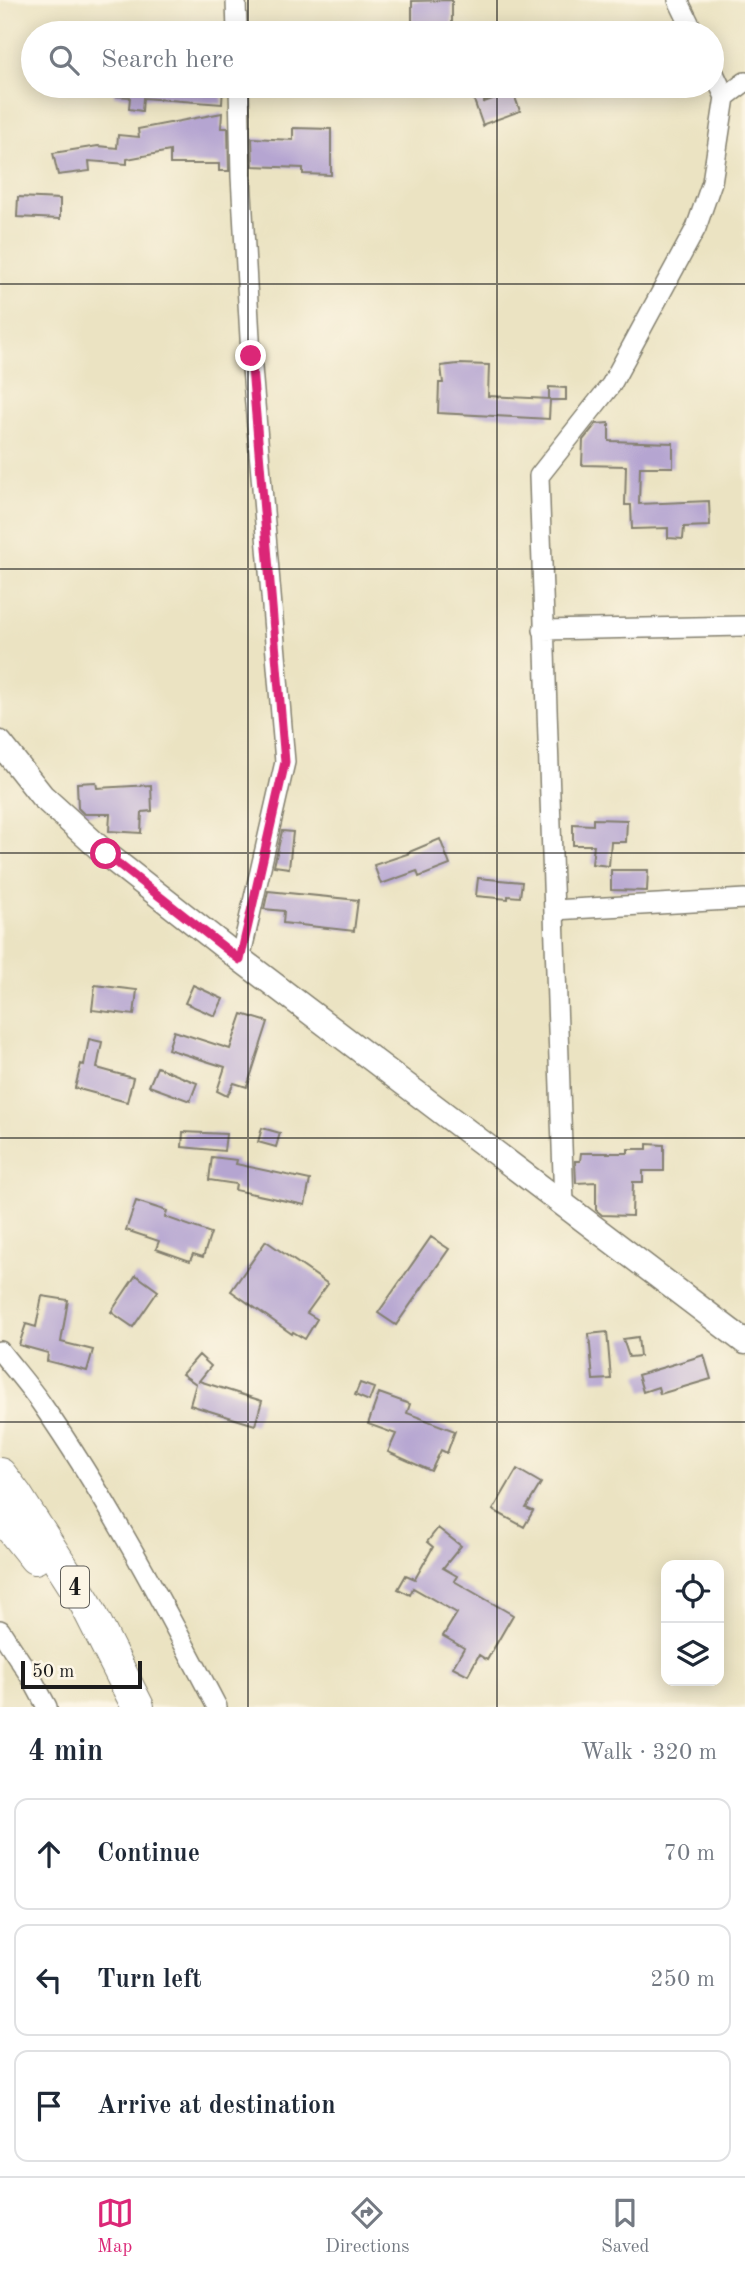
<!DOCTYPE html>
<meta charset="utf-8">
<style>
body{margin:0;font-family:"Old Standard TT",serif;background:#f2f2f3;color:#1f2937}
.controls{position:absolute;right:21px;bottom:21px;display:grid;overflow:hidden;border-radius:14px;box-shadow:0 4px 18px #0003}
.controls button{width:63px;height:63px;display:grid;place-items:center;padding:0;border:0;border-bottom:2px solid #e0e1e3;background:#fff;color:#1f2937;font:35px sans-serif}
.scale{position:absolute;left:21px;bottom:18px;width:121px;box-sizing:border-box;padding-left:7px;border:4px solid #1c1c1c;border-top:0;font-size:19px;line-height:24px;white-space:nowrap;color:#1c1c1c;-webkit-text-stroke:5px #fcf5e5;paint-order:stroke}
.stop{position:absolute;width:21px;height:21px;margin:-16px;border:5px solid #db2777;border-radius:50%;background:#fff}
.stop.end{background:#db2777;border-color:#fff;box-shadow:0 2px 7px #0008}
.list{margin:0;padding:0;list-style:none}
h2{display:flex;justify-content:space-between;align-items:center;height:91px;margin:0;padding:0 28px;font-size:30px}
h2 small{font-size:23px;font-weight:400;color:#747a83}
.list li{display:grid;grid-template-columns:46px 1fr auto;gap:21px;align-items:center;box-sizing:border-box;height:112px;margin:0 14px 14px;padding:0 14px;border:2px solid #e0e1e3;border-radius:14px}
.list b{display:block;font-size:26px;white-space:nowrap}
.list em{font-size:23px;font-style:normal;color:#747a83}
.icon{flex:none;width:38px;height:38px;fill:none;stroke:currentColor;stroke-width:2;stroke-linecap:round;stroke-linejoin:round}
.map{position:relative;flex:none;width:745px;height:1707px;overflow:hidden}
.search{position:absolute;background:#fff;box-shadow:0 4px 18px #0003;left:21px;right:21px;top:21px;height:77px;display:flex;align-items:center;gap:18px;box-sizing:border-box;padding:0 24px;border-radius:38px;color:#747a83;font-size:26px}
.sheet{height:469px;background:#fff}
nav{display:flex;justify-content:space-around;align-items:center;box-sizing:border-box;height:98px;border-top:2px solid #e0e1e3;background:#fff;font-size:19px;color:#747a83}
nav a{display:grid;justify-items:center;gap:4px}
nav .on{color:#db2777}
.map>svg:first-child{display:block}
.building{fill:#b5a5d1}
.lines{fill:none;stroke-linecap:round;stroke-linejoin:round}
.minor-casing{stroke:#84806f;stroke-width:22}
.tertiary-casing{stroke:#84806f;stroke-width:27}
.trunk-casing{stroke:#84806f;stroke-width:34}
.minor{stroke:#fff;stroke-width:19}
.tertiary{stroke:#fff;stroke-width:24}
.trunk{stroke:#fff;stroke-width:32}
.route{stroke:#db2777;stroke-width:9}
.grid{fill:none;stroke:#1c1c1c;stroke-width:2;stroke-opacity:0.55}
.labels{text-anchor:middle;stroke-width:7;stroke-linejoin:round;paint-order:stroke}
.shield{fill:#fcf5e5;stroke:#5f5d58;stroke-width:2}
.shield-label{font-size:24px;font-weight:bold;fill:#1c1c1c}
</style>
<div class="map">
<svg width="745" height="1707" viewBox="0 0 745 1707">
<rect width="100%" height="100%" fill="#fcf5e5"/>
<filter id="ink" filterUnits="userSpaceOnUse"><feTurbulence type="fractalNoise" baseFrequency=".0143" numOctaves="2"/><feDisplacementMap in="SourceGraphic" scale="14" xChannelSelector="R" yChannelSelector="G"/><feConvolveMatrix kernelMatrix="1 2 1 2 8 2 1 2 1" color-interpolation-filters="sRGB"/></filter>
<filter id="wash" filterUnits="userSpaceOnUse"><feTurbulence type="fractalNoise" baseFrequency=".00686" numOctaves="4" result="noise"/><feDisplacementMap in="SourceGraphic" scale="28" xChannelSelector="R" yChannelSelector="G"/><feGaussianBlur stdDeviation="1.57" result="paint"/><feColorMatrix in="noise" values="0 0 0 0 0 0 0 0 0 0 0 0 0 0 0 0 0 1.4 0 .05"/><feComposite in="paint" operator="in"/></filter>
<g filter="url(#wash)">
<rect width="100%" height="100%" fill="#ebe3c2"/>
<g id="blocks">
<path class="building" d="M 452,0 L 452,33 L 412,33 L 412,1 Z
M 114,86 L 223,86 L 222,104 L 143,98 L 142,111 L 129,109 L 130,97 L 114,96 Z
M 469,86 L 485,86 L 484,102 L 513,92 L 520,111 L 484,124 L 483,126 Z
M 222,113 L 221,128 L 228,128 L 229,171 L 219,171 L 219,164 L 170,164 L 170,151 L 127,159 L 127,164 L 89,161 L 90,171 L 58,175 L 53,153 L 98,146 L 117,148 L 118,135 L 139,137 L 138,129 Z
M 293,128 L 331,129 L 331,175 L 303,174 L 303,168 L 253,166 L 252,138 L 293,140 Z
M 18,197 L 60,199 L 60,219 L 17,217 Z
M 458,364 L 489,365 L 488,396 L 549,399 L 549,387 L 566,388 L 566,400 L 550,400 L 549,419 L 438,413 L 439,383 L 443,383 L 441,366 Z
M 609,423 L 609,441 L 673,443 L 673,467 L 640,467 L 639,504 L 709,501 L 710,526 L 684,527 L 683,539 L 668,538 L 668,528 L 632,529 L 631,505 L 625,505 L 626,466 L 582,465 L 583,440 L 596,424 Z
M 96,782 L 97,788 L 151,785 L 152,811 L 142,812 L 141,833 L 109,831 L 110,814 L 84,814 L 78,808 L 77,783 Z
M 593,819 L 627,820 L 626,842 L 611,842 L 609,866 L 592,864 L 594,845 L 573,845 L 573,824 L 593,825 Z
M 282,831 L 293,832 L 289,868 L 274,866 Z
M 440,839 L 450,865 L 419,877 L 417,871 L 381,884 L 374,865 L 410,853 L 407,853 Z
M 611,870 L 648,870 L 647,891 L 611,890 Z
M 478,878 L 522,882 L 520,897 L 508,896 L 508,899 L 476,896 Z
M 268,891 L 358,900 L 354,931 L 283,923 L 284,911 L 264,909 Z
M 95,985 L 137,990 L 134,1015 L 92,1010 Z
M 193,985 L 223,999 L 215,1016 L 185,1003 Z
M 242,1014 L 268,1022 L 247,1087 L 234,1083 L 227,1096 L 217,1091 L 225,1067 L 168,1049 L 174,1031 L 230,1049 Z
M 89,1039 L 102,1042 L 97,1068 L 133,1078 L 127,1102 L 75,1088 L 81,1064 L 84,1065 Z
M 157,1067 L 197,1083 L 190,1101 L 149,1086 Z
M 262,1128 L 280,1133 L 276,1147 L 258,1142 Z
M 183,1132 L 226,1134 L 224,1151 L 182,1147 Z
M 647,1144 L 664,1145 L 664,1171 L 643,1171 L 643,1182 L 633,1182 L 632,1216 L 602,1215 L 596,1210 L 596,1182 L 576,1183 L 575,1161 L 580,1161 L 581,1153 L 628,1153 L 628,1149 L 647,1149 Z
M 212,1157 L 237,1160 L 236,1164 L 310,1180 L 305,1205 L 235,1190 L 236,1184 L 209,1180 Z
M 136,1201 L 167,1211 L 165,1217 L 211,1233 L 203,1257 L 193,1254 L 190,1261 L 156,1249 L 159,1241 L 126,1230 Z
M 431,1237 L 449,1249 L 396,1325 L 378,1313 Z
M 266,1241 L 328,1284 L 307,1313 L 317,1319 L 305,1339 L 293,1332 L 292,1334 L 231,1291 Z
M 136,1275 L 158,1291 L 133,1327 L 111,1312 Z
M 42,1296 L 68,1300 L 61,1342 L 93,1350 L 87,1371 L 47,1361 L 48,1353 L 19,1345 L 26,1324 L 36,1327 Z
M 607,1332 L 611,1379 L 593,1380 L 589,1334 Z
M 638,1337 L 640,1356 L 629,1357 L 623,1339 Z
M 199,1355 L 211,1366 L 199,1381 L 262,1401 L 255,1425 L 190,1405 L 196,1384 L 182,1374 Z
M 704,1355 L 711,1379 L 660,1394 L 658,1387 L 643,1392 L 638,1375 Z
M 360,1383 L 374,1388 L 369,1401 L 355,1395 Z
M 379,1393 L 410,1404 L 407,1413 L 455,1431 L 447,1453 L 441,1450 L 431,1471 L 388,1452 L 396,1434 L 368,1424 Z
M 517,1469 L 541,1483 L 526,1508 L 533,1511 L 524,1527 L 493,1510 Z
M 438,1528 L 461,1546 L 443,1568 L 457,1576 L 454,1581 L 513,1615 L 487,1660 L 479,1655 L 468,1675 L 453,1667 L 464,1648 L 443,1636 L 457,1613 L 413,1588 L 410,1595 L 398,1589 L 406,1575 L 415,1579 L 433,1547 L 427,1542 Z"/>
</g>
</g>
<g filter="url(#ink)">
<use href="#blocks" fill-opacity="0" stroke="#84806f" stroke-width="2"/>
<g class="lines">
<g class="minor-casing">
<path id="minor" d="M 236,0 L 237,33
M 678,0 L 694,33
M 239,86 L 241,176 L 251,356 L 285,762 L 240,959
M 725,97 L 745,82
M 543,630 L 745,626
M 554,910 L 745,899
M 564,1204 L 539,476 L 611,385 L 696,228 L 712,182 L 725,97 L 712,69
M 0,1351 C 14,1369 30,1387 43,1406 C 109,1501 163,1604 217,1707
M 0,1630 L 32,1679 L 47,1707"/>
</g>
<g class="tertiary-casing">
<path id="tertiary" d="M 0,743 L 42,796 L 106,854 L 240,959 L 745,1342"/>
</g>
<g class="trunk-casing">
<path id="trunk" d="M 0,1474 L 16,1495 L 86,1604 L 138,1707
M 0,1514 L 35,1558"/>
</g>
<use href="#minor" class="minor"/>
<use href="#tertiary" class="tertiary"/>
<use href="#trunk" class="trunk"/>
</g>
</g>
<g class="lines" filter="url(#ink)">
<path class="route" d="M 106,854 L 240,960 L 285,762 L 251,356"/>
</g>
<path class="grid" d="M 248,0 L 248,33M 497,0 L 497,33M 248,86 L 248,1707M 497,86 L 497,1707M 0,284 L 745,284M 0,569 L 745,569M 0,853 L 745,853M 0,1138 L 745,1138M 0,1422 L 745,1422"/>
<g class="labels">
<rect class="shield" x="61" y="1566.5" width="28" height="41" rx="5"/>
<g class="shield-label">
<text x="75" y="1595">4</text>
</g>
</g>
</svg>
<div class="controls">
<button><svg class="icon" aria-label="locate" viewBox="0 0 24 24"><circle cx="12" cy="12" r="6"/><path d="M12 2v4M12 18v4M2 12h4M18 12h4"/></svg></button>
<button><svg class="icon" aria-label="layers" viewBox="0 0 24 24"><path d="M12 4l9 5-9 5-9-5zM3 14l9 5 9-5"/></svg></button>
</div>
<div class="scale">50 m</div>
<div class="stop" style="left:106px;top:854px"></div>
<div class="stop end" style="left:251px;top:356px"></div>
<div class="search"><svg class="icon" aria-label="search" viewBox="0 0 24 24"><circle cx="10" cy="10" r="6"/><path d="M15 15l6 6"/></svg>Search here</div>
</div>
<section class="sheet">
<h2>4 min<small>Walk · 320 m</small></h2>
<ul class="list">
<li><svg class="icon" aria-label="ahead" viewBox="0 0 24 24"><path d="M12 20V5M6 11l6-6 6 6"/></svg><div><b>Continue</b></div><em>70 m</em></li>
<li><svg class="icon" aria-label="left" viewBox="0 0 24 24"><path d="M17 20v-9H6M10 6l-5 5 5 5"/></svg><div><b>Turn left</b></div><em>250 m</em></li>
<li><svg class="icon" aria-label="arrive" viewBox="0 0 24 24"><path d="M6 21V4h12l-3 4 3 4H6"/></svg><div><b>Arrive at destination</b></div></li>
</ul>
</section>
<nav>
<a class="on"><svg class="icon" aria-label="map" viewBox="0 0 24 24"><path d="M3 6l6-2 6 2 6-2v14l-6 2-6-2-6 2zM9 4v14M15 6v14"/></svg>Map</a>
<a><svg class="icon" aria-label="directions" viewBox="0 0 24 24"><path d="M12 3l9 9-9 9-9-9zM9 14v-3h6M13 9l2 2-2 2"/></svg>Directions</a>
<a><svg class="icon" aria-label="saved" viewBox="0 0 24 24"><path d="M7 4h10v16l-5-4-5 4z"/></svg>Saved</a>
</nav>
